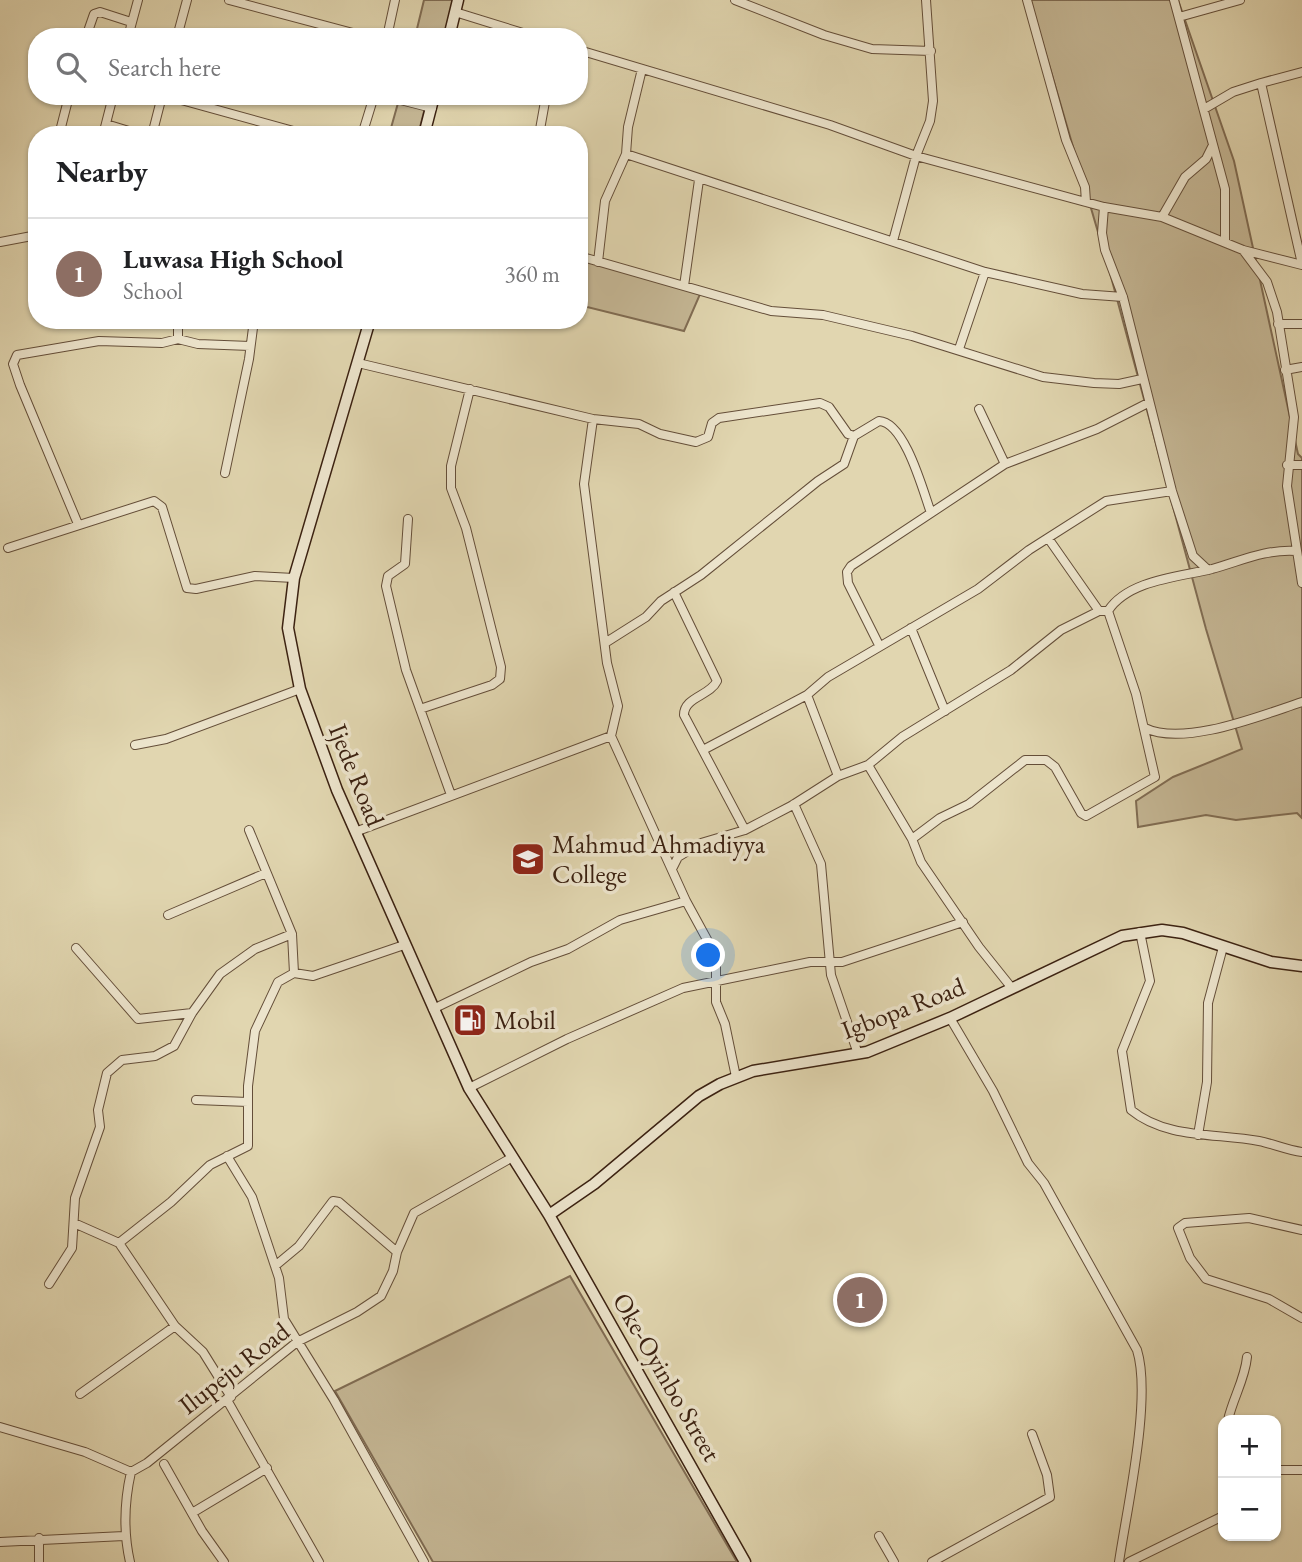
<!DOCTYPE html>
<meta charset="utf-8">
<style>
body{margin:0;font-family:"EB Garamond",serif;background:#f6f6f6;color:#202124}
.controls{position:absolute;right:21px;bottom:21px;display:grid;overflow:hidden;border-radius:14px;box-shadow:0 2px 5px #0004}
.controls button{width:63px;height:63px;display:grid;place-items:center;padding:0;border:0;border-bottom:2px solid #e0e0e0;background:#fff;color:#202124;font:35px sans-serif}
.you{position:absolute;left:709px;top:956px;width:24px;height:24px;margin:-18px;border:5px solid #fff;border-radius:50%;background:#1a73e8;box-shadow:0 0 0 10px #1a73e833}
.badge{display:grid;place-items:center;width:46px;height:46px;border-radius:50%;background:#0b8043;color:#fff;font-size:23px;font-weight:700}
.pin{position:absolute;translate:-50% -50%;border:4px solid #fff;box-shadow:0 2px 7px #0006}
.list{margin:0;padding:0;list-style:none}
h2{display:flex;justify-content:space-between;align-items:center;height:91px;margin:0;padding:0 28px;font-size:30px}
h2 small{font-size:23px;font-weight:400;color:#757577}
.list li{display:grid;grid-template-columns:46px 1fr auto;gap:21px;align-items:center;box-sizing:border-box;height:112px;padding:0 28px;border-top:2px solid #e0e0e0}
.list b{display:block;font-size:26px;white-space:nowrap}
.list p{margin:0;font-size:23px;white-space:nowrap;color:#757577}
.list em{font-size:23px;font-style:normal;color:#757577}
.icon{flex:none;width:38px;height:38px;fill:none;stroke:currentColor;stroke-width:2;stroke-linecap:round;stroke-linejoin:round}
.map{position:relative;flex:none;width:1302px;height:1562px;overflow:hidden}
.search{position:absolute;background:#fff;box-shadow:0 2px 5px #0004;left:28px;top:28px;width:560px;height:77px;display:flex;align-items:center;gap:18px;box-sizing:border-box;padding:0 24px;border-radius:28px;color:#757577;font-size:26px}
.panel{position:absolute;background:#fff;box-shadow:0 2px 5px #0004;left:28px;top:126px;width:560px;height:203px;border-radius:28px}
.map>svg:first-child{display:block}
.green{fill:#c5b795;stroke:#806c53;stroke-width:2}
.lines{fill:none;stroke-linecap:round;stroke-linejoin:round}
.street-casing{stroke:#644e39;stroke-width:10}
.secondary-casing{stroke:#3b2111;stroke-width:13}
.street{stroke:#ece4cc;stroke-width:8}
.secondary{stroke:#ece4cc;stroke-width:10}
.labels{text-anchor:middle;stroke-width:7;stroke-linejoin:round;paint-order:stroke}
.street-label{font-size:26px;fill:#3b2111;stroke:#ece4cc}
.poi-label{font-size:26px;fill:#3b2111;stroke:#ece4cc;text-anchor:start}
</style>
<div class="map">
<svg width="1302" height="1562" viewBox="0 0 1302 1562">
<rect width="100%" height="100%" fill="#e1d6b0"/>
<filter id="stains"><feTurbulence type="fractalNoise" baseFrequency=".00286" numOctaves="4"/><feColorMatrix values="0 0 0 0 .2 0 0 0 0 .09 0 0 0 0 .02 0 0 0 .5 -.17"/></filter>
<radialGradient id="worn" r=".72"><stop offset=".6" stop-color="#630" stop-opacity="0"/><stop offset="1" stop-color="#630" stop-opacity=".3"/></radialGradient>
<path class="green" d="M 424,0 L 453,0 L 444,37 L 415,37 Z
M 1030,0 L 1178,0 L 1234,161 L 1298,454 L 1302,458 L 1302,818 L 1297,813 L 1236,820 L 1206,815 L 1138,827 L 1136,801 L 1173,777 L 1242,749 L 1206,629 L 1110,273 Z
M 400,96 L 428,96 L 418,135 L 389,135 Z
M 579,258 L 701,292 L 684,331 L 579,305 Z
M 570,1276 L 737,1562 L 433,1562 L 335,1391 Z"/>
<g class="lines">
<g class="street-casing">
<path id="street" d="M 229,0 L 368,37
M 735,0 L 824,35 L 872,49 L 931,51
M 1027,0 L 1066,140 L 1085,187 L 1086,202
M 1174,0 L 1225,189 L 1225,242
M 455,12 L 536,37
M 1179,17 L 1240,0
M 86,37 L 94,14 L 100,12 L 131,22
M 128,37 L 138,0
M 177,37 L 187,0
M 387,37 L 395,0
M 579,50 L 830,125 L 916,156 L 1104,207 L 1162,217 L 1243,250 L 1302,265
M 1302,72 L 1261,83 L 1302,264
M 385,96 L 432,108
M 174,98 L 308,135
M 1204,109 L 1233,92 L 1261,83
M 106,124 L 142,135
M 59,135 L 69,96
M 103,135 L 113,96
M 152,135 L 162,96
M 362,135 L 374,96
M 539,135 L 546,96
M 626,154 L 985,272 L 1082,294 L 1123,297
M 1104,207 L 1102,233 L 1105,250 L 1123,297 L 1172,491 L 1193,556 L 1208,570
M 1162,217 L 1185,177 L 1206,159 L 1212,147
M 893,241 L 916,156 L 930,121 L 933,101 L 926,0
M 0,242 L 37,235
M 1243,250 L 1267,282 L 1277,312 L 1294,417 L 1287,486 L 1302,583
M 579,256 L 771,311 L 823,315 L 912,336 L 1043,377 L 1094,383 L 1119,384 L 1142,379
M 598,262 L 605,201 L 626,154 L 628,127 L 642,69
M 684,286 L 699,180
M 1278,324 L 1302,324
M 178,339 L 178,320
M 959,349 L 985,272
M 358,363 L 593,419 L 639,424 L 660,434 L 696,442 L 708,437 L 712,423 L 719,418 L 820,403 L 829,407 L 848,434 L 854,436
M 1285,370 L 1302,367
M 979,409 L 1005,464
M 593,419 L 584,484 L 607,663 L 618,706 L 611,736 L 686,901 L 716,956 L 716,1002 L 725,1024 L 736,1077
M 1287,465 L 1302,465
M 225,473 L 249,359 L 254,320
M 408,519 L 405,564 L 388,576 L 386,586 L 406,670 L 451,795
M 78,524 L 20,385 L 13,364 L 17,355 L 99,341 L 162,343 L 178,339 L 198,344 L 250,346
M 1048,538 L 1099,611
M 8,548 L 154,501 L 162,507 L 187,588 L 196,589 L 255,576 L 294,578
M 674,592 L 717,681 C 710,696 684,697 684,715 L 745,830
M 1108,611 C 1128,580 1179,577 1212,569 C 1241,561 1265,549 1296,551
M 911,628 L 945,711
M 605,643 L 646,617 L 661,601 L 701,575 L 818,481 L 844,464 L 854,436 L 879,421 C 905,422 923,491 931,513
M 879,645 L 848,583 L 847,572 L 851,566 L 1005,464 L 1097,429 L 1148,403
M 807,695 L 838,776
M 420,709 L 492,685 L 500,679 L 501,667 L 466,528 L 451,488 L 451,466 L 470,389
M 1145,728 C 1184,747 1262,715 1302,702
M 135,745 L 166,739 L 300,689
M 703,750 L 807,695 L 828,677 L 978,589 L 1029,550 L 1106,501 L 1172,491
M 868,765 L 912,839 L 921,862 L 979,947 L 1011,987
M 794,804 L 821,864 L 831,975 L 858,1054
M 249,830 L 292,934 L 294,973 L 313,976 L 404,945
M 355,832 L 611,736
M 912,839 L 940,818 L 969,804 L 1025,760 L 1046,760 L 1055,767 L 1081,813 L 1086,816 L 1155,777 L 1136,694 L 1108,611
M 673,867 L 678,857 L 701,843 L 745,830 L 791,806 L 838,776 L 868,765 L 902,737 L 1011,670 L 1061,630 L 1099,611 L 1108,611
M 168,915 L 266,873
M 1140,932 L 1150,981 L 1122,1051 L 1131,1110 C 1166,1139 1217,1133 1259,1141 C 1274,1144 1287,1150 1302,1152
M 76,948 L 138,1019 L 192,1013
M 433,1009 L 531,962 L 568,949 L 620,920 L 686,901
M 950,1018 L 993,1091 L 1028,1163 L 1044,1183 L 1137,1350 C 1152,1398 1127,1508 1119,1562
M 469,1088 L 567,1039 L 683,988 L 810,962 L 842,962 L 963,922
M 196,1100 L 248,1102
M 1198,1135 L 1207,1082 L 1208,1003 L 1223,947
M 227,1156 L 252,1197 L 279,1278 L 284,1319 L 334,1400 L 424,1562
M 74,1223 L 119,1243 L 175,1326 L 203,1352 L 231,1397
M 1302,1230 L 1249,1218 L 1185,1223 L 1178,1228 L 1190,1258 L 1206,1279 L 1269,1299 L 1302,1318
M 119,1243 L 171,1202 L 210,1165 L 248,1146 L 248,1086 L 255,1031 L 278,982 L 294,973
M 275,1266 L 299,1246 L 333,1201 L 339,1202 L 397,1252
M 49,1284 L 72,1248 L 75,1198 L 100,1127 L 98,1110 L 107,1073 L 122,1060 L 155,1056 L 174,1046 L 192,1013 L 220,974 L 255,949 L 292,934
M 80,1394 L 175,1326
M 227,1400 L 319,1562
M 1228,1420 C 1233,1398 1245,1379 1247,1357
M 0,1427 L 85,1452 L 131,1472
M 1223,1449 L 1223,1458
M 164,1464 L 202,1531 L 224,1562
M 1276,1470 L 1302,1470
M 192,1513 L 267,1468
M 879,1536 L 894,1562
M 39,1538 L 39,1562
M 0,1542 L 124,1536
M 130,1562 C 123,1531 124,1503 131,1472 L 147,1463 L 297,1342 L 357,1312 L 381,1296 L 393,1271 L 397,1252 L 414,1213 L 511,1158
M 932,1562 L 1050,1497 L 1047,1475 L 1032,1434
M 1129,1562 L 1223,1516"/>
</g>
<g class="secondary-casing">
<path id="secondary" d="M 449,37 L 458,0
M 424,135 L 434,96
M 370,320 L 294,578 L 288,628 L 300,689 L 337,790 L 469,1088 L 549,1215 L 745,1562
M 549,1215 L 594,1184 L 699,1096 L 720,1084 L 753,1071 L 867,1052 L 950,1018 L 1122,936 L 1162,930 L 1183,933 L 1271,962 L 1302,966"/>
</g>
<use href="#street" class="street"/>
<use href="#secondary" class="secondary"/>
</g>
<defs>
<g id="school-square" transform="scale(1.75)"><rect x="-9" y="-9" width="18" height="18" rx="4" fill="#8f2418" stroke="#ece4cc"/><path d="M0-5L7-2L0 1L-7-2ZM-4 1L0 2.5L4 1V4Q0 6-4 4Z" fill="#fff"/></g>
<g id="fuel-square" transform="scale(1.75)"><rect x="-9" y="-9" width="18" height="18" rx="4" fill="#8f2418" stroke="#ece4cc"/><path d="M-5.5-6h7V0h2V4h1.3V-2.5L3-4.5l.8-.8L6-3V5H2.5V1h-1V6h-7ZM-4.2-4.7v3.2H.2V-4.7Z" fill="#fff"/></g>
</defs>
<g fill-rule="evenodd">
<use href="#school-square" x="528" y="859"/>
<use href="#fuel-square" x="470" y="1020"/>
</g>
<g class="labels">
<g class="street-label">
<text transform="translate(357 775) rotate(68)" y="9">Ijede Road</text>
<text transform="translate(903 1008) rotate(-21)" y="9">Igbopa Road</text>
<text transform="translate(234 1368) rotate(-38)" y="9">Ilupeju Road</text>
<text transform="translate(667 1377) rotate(60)" y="9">Oke-Oyinbo Street</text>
</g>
<g class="poi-label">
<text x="552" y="853">Mahmud Ahmadiyya<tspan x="552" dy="30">College</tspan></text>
<text x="494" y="1029">Mobil</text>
</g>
</g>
<rect width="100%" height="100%" filter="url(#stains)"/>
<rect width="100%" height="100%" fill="url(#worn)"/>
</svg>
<div class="controls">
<button>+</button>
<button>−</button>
</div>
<div class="you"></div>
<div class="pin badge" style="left:860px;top:1300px;background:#8d6e63">1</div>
<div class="search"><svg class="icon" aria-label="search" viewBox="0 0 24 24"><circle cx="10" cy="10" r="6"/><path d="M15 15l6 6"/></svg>Search here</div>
<section class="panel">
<h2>Nearby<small></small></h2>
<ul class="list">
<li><span class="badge" style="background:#8d6e63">1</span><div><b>Luwasa High School</b><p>School</p></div><em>360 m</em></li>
</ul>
</section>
</div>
